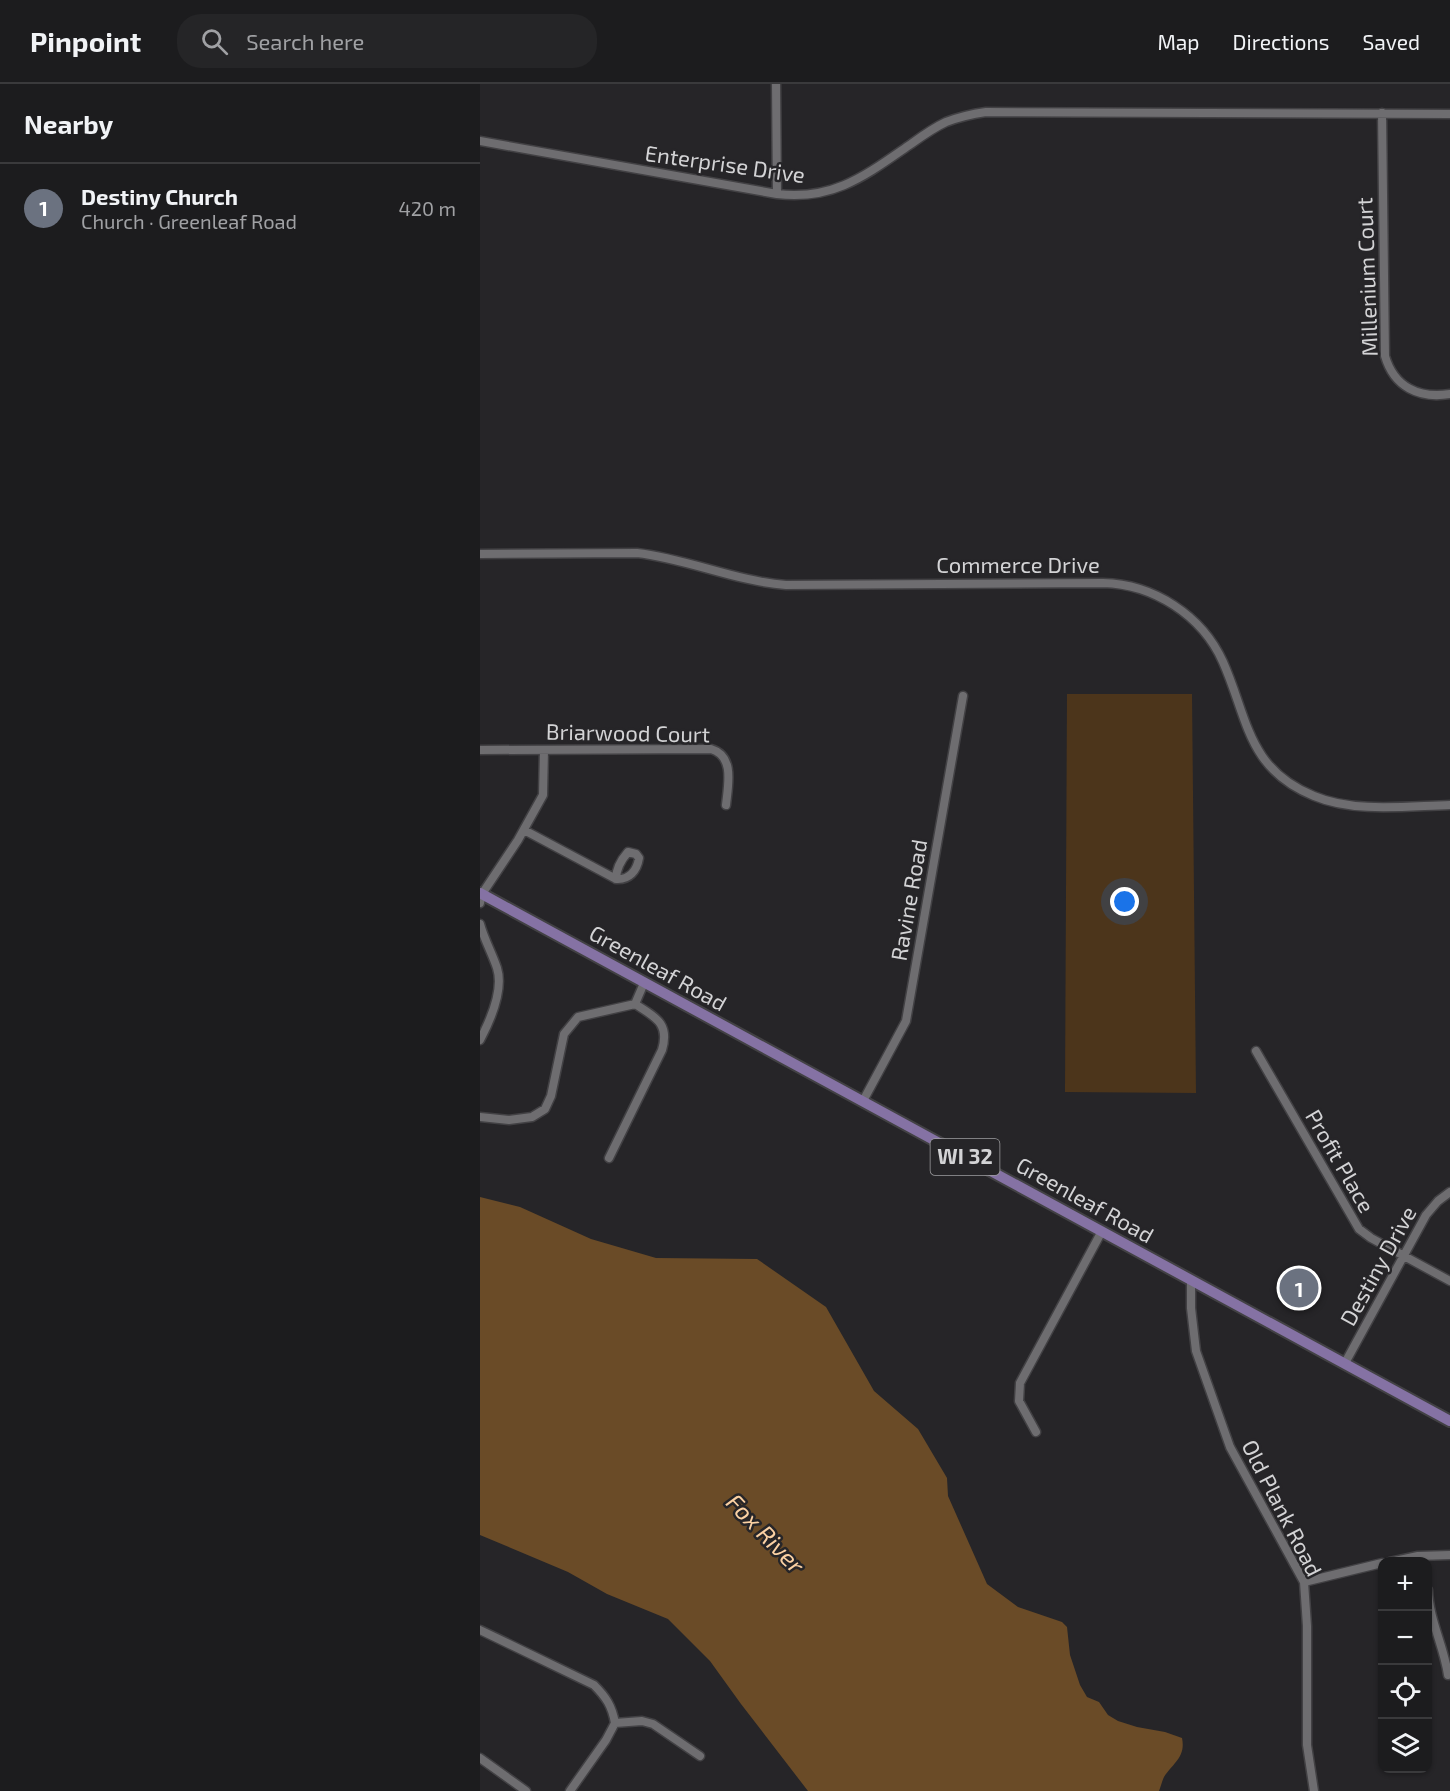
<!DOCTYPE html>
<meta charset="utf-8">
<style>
body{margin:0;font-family:"Exo 2",sans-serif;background:#252527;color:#f1f3f6}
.controls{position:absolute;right:18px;bottom:18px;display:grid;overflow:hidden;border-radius:12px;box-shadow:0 2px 4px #0004}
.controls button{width:54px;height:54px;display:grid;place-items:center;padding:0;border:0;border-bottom:2px solid #3a3a3c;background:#1c1c1e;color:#f1f3f6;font:30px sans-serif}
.you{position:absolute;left:645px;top:818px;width:21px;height:21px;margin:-15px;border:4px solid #fff;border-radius:50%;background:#1a73e8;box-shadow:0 0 0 9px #1a73e833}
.badge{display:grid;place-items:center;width:39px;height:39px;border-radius:50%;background:#0b8043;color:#fff;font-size:20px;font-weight:700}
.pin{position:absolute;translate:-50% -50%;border:3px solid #fff;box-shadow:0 2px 6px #0006}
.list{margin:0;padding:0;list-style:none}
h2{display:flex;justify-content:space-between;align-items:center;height:78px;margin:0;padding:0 24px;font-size:26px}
h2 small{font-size:20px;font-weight:400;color:#a0a1a4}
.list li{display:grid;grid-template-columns:39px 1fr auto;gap:18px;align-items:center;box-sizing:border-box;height:90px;padding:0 24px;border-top:2px solid #3a3a3c}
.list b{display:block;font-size:22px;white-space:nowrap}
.list p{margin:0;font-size:20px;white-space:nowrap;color:#a0a1a4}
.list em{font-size:20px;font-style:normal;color:#a0a1a4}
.icon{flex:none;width:33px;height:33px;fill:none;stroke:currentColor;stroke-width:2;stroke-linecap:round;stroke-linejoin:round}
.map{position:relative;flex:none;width:970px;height:1707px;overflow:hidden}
header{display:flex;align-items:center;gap:36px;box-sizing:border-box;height:84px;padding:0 30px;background:#1c1c1e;border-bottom:2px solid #3a3a3c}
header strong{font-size:28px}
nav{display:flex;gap:33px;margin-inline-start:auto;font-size:21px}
.search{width:420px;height:54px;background:#252527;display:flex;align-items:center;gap:15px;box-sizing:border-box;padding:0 21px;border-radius:24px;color:#a0a1a4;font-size:22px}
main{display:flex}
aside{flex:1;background:#1c1c1e}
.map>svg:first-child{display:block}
.green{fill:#4c351b}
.water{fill:#6a4b27}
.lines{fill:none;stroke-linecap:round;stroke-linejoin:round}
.minor-casing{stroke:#424144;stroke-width:11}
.major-casing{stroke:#424144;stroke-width:14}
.minor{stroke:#6e6d70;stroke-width:8}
.major{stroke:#8572a4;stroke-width:10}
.labels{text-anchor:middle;stroke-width:5;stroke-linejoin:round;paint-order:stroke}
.shield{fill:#262528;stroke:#9f9fa1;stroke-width:1.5}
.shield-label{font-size:21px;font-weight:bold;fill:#d3d3d5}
.street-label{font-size:22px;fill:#d3d3d5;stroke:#262528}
.water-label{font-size:24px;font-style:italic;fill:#fbd1a3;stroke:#262528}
</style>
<header>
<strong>Pinpoint</strong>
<div class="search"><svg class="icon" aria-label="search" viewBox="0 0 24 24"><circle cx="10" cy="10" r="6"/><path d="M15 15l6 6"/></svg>Search here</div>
<nav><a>Map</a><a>Directions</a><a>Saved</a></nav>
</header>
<main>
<aside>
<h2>Nearby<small></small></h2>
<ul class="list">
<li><span class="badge" style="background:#6b7280">1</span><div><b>Destiny Church</b><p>Church · Greenleaf Road</p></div><em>420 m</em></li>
</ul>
</aside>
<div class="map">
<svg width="970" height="1707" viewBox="0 0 970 1707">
<rect width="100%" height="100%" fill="#262528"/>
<path class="green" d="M 587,610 L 712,610 L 716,1009 L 585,1008 Z"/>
<path class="water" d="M 0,1113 L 40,1123 L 111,1155 L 176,1174 L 277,1175 L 346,1223 L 394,1307 L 438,1345 L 467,1394 L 468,1412 L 507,1500 L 538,1523 L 582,1538 L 587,1543 L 590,1571 L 600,1601 L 607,1613 L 619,1618 L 628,1631 L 638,1637 L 657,1643 L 685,1648 L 702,1654 C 706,1673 693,1679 684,1693 C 682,1697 681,1702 679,1707 L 328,1707 L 261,1620 L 230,1577 L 188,1535 L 127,1510 L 88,1488 L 0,1451 Z"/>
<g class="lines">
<g class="minor-casing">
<path id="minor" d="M 296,0 L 297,110
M 902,29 L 905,272 C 914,303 939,315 970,310
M 0,57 L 297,110 C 354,117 386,91 431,60 C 442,52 453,44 466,38 C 479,33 492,30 506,28 L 970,30
M 0,470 L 157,469 C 208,475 255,497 306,501 L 623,499 C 673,500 722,531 743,578 C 768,634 767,685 834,712 C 874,729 927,722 970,721
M 0,666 L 231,665 C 255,672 248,701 246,721
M 44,746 L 136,795 C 149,796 157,787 159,774 L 156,770 L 148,768 C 141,776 136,784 136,795
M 0,819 L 2,810 L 38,756 L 63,711 L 64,666
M 0,840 C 4,855 12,869 17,884 C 24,906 10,937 0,956
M 776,967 L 879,1145 L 891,1154 L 970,1197
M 383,1017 L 426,937 L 483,612
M 0,1033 L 29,1036 L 52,1033 L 65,1025 L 71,1012 L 84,950 L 98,933 L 155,920 L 164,899
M 129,1074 L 182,966 C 190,939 175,933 155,920
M 711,1198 L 711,1224 L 716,1267 L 750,1363 L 824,1498 L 827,1542 L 827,1661 L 834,1707
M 865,1279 L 946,1131 L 958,1117 L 970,1108
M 556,1348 L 539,1317 L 540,1299 L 622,1147
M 910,1478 L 938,1472 L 970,1471
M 824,1498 L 902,1479
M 948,1506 C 949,1536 964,1562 968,1591
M 0,1546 L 114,1601 C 126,1613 132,1622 135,1639
M 135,1639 L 162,1637 L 173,1640 L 220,1672
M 0,1674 L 46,1707
M 90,1707 L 126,1656 L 135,1639"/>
</g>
<g class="major-casing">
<path id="major" d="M 0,809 L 970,1337"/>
</g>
<use href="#minor" class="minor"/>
<use href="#major" class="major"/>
</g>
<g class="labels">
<rect class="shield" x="450.5" y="1055" width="69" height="36" rx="4.5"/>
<g class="shield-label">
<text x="485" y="1080">WI 32</text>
</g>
<g class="street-label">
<text transform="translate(245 80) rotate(8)" y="8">Enterprise Drive</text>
<text transform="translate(887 193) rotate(-92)" y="8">Millenium Court</text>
<text x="538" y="489">Commerce Drive</text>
<text transform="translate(148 649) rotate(1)" y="8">Briarwood Court</text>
<text transform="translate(429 816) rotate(-80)" y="8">Ravine Road</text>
<text transform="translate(178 884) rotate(29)" y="8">Greenleaf Road</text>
<text transform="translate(860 1077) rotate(60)" y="8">Profit Place</text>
<text transform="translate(605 1116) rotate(29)" y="8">Greenleaf Road</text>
<text transform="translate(898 1182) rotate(-61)" y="8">Destiny Drive</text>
<text transform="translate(802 1424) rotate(63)" y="8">Old Plank Road</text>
</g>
<g class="water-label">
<text transform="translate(285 1450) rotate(46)" y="8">Fox River</text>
</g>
</g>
</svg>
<div class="controls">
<button>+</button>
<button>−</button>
<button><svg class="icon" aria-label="locate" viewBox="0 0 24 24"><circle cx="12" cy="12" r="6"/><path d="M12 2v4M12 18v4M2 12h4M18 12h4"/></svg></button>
<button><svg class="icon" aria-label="layers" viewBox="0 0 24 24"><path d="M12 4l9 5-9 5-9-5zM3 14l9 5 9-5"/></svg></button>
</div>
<div class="you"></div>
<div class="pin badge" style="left:819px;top:1204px;background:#6b7280">1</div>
</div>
</main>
